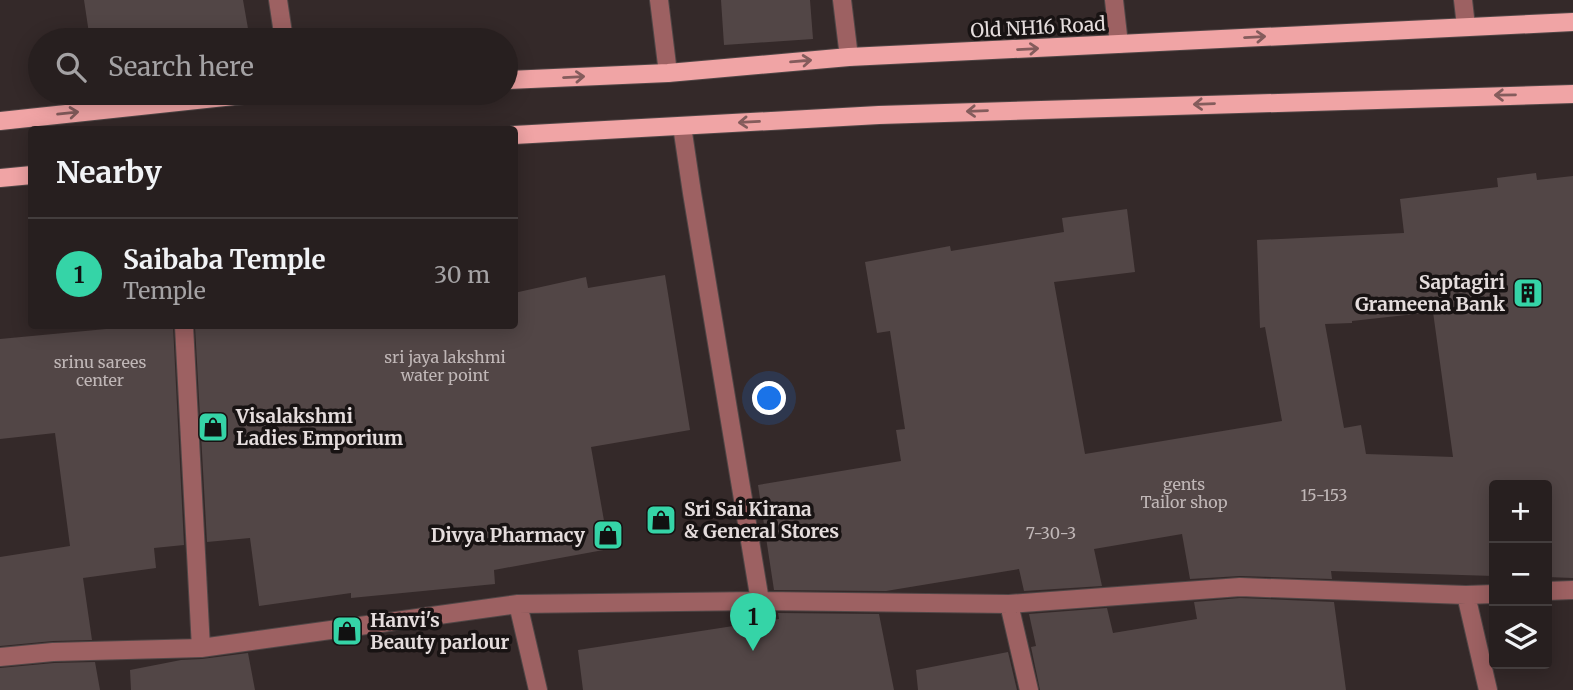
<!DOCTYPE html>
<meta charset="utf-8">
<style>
body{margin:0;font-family:Merriweather,serif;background:#332c2c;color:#f1f3f6}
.controls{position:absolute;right:21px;bottom:21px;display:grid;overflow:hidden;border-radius:7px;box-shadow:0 4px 18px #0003}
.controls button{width:63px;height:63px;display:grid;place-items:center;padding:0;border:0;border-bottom:2px solid #433d3d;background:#271f1f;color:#f1f3f6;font:35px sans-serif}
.you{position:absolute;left:770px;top:399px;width:24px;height:24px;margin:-18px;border:5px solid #fff;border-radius:50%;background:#1a73e8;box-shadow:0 0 0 10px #1a73e833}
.badge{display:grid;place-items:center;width:46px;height:46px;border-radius:50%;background:#35d4a7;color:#111;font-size:23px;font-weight:700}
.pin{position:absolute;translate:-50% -58px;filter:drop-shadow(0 2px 4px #0008)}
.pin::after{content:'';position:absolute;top:37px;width:24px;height:21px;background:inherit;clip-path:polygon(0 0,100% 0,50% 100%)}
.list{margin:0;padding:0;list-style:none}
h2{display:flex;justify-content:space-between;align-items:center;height:91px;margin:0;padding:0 28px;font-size:30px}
h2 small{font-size:23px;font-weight:400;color:#a4a2a4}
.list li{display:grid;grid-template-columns:46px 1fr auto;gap:21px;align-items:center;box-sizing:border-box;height:112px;padding:0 28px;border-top:2px solid #433d3d}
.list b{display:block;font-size:26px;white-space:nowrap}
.list p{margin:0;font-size:23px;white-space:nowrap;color:#a4a2a4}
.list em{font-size:23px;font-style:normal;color:#a4a2a4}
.icon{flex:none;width:38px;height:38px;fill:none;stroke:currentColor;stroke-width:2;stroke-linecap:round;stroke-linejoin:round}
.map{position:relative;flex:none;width:1573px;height:690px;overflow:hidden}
.search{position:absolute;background:#271f1f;box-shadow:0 4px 18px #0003;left:28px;top:28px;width:490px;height:77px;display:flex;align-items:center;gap:18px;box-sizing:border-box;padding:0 24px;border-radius:38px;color:#a4a2a4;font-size:26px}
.panel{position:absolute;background:#271f1f;box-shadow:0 4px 18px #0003;left:28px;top:126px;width:490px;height:203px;border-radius:7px}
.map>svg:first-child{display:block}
.building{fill:#524646;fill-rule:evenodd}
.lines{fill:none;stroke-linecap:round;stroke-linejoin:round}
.minor-casing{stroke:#504646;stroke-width:20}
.major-casing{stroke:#504646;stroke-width:20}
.minor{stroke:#9d6162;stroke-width:18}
.major{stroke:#f0a4a5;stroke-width:18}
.oneway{stroke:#845c5c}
.labels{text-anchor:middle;stroke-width:7;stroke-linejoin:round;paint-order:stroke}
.number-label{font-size:16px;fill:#c0b7b7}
.street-label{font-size:19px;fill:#e5dddd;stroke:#181313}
.poi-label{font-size:19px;font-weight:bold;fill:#e5dddd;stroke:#181313;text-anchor:start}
</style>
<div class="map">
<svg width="1573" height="690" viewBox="0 0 1573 690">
<rect width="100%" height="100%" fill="#342929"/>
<path class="building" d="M 84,0 L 243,0 L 250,40 L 90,40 Z
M 721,0 L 810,0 L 813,39 L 724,45 Z
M 1536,173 L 1537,180 L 1573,176 L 1573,578 L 1547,577 L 1547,485 L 1494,485 L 1494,576 L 1331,571 L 1332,579 L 1240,576 L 1190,579 L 1182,534 L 1094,549 L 1102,586 L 1024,591 L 1019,569 L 886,591 L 774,590 L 758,485 L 901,461 L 896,430 L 905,429 L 890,331 L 877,333 L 865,262 L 950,246 L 951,251 L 1064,232 L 1062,218 L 1127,209 L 1135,272 L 1054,282 L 1085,454 L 1282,421 L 1265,327 L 1260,328 L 1257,240 L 1404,233 L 1400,199 L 1498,187 L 1497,178 ZM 1433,312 L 1453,457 L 1366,454 L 1361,425 L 1344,428 L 1325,324 L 1352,323 L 1352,321 Z
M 665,275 L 690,430 L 591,447 L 609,549 L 494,570 L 495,584 L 351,598 L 351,593 L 259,606 L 250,538 L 207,542 L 195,326 L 514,326 L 514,293 L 586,277 L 588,288 Z
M 138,326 L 173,326 L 184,545 L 154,548 L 156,568 L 83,578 L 92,640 L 53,641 L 0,646 L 0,557 L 70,546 L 55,433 L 0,439 L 0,339 Z
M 1240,598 L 1334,602 L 1346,690 L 1040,690 L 1031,647 L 1036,646 L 1029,614 L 1107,608 L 1113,633 L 1197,619 L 1194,602 Z
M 778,613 L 879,614 L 894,690 L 583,690 L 578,650 L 779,619 Z
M 1008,652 L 1017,690 L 918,690 L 916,670 Z
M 248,653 L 255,690 L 131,690 L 130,670 L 181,660 L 202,659 Z
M 95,662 L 100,690 L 0,690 L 0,668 L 54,663 Z"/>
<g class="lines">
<g class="minor-casing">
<path id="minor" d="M 278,0 L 284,40
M 659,0 L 668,73
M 842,0 L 849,57
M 1114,0 L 1119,44
M 1463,0 L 1466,26
M 682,126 L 692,193 L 760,601
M 184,326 L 201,648
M 1547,591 L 1573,590
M 1466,595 L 1488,690
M 518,604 L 538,690
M 1009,604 L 1029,690
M 0,657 L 53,652 L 201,648 L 518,604 L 760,601 L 1009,604 L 1240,587 L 1466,595 L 1494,594"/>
</g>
<g class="major-casing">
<path id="major" d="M 506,80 L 668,73 L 849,57 L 1573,22
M 0,121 L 262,93
M 514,135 L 879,115 L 1573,94
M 0,178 L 32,175"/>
</g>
<use href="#minor" class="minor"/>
<use href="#major" class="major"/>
</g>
<defs><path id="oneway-shaft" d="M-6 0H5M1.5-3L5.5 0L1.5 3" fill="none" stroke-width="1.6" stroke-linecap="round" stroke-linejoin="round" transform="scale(1.75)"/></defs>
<g class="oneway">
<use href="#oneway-shaft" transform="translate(1255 37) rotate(-3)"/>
<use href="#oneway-shaft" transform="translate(1028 49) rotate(-3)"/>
<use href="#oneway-shaft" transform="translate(801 61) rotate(-5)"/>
<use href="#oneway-shaft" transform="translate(574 77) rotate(-3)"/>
<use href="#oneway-shaft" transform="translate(1505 95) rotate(179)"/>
<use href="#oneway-shaft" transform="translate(1204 104) rotate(178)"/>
<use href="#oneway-shaft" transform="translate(977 111) rotate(178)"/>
<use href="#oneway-shaft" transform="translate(68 113) rotate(-6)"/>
<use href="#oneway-shaft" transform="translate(749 122) rotate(177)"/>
</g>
<defs>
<g id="building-square" transform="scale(1.575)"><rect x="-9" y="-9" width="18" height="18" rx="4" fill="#35d4a7" stroke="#181313"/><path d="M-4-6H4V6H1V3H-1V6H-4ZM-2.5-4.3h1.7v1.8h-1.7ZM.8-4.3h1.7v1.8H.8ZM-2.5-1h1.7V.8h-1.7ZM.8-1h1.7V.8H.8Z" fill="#111"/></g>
<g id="shop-square" transform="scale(1.575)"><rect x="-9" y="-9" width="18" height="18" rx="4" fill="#35d4a7" stroke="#181313"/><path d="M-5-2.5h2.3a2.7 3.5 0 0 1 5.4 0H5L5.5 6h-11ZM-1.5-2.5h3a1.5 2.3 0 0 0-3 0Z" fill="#111"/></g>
</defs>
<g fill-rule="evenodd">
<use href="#building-square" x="1528" y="293"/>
<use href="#shop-square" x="213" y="427"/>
<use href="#shop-square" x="661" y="520"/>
<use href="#shop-square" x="608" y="535"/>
<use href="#shop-square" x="347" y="631"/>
</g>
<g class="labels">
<g class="number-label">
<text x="445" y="363">sri jaya lakshmi<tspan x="445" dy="18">water point</tspan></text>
<text x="100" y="368">srinu sarees<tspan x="100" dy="18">center</tspan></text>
<text x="1184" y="490">gents<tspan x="1184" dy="18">Tailor shop</tspan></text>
<text x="1324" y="501">15-153</text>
<text x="1051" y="539">7-30-3</text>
</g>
<g class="street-label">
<text transform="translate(1038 27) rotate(-3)" y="7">Old NH16 Road</text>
</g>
<g class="poi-label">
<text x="1505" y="289" text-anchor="end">Saptagiri<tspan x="1505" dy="22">Grameena Bank</tspan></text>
<text x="236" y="423">Visalakshmi<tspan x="236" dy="22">Ladies Emporium</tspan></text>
<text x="684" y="516">Sri Sai Kirana<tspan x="684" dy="22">&amp; General Stores</tspan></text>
<text x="585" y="542" text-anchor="end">Divya Pharmacy</text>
<text x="370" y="627">Hanvi's<tspan x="370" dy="22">Beauty parlour</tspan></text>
</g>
</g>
</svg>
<div class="controls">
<button>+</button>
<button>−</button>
<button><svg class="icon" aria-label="layers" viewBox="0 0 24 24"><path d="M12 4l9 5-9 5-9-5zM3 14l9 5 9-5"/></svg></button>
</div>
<div class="you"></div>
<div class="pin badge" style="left:753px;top:651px">1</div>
<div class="search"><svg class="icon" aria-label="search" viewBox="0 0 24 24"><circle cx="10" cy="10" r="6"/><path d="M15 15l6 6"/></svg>Search here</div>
<section class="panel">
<h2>Nearby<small></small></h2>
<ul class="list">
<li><span class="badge">1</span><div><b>Saibaba Temple</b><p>Temple</p></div><em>30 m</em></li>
</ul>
</section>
</div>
